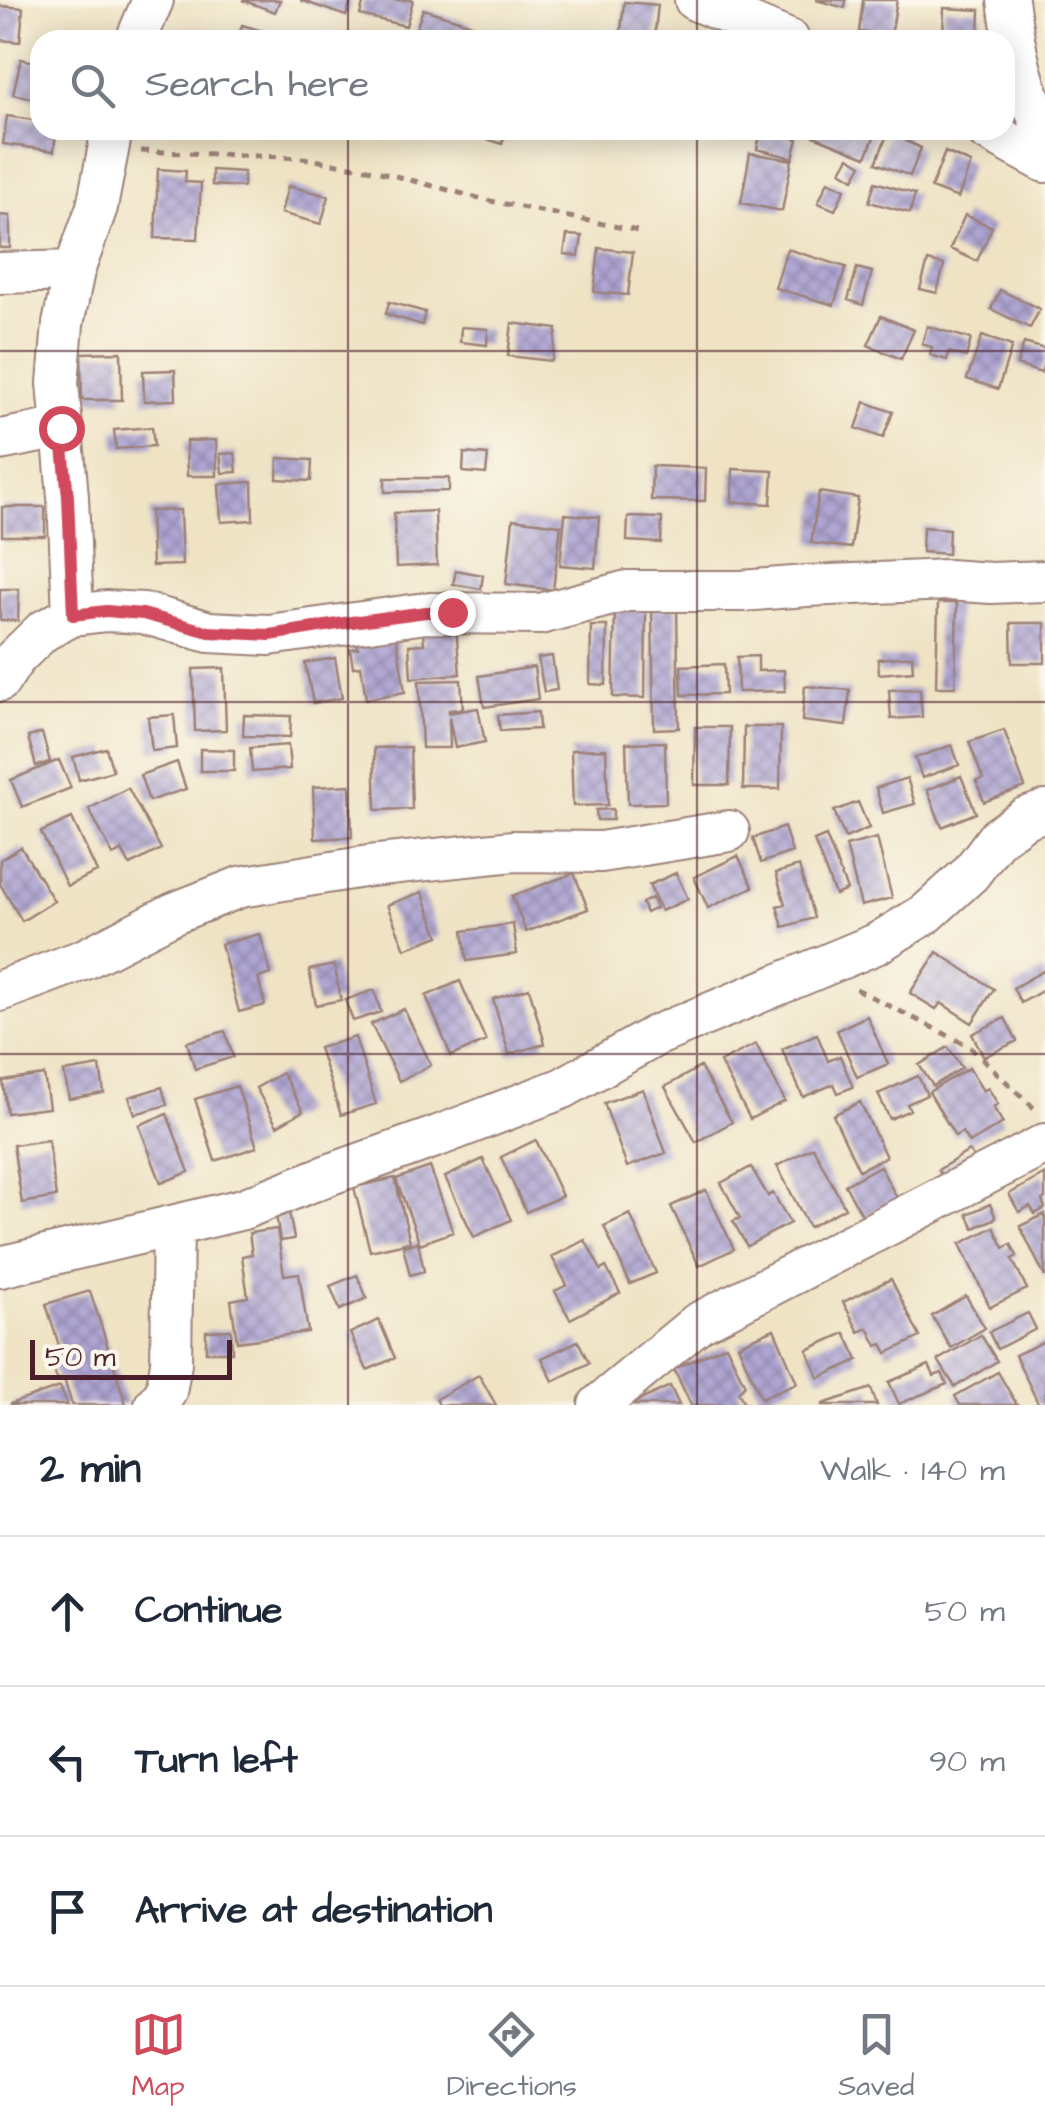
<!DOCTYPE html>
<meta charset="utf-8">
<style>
body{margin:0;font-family:"Architects Daughter",sans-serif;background:#f2f2f3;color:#1f2937}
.scale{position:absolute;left:30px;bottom:25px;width:202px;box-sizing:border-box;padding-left:10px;border:5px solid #4a1f2b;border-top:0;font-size:28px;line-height:35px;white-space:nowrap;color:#4a1f2b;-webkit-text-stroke:8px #fbf7ec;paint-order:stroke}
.stop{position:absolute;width:30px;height:30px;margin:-22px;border:8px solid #d1495b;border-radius:50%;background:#fff}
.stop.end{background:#d1495b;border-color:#fff;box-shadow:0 2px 10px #0008}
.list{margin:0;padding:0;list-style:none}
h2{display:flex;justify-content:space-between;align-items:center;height:130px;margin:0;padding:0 40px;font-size:42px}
h2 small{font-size:32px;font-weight:400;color:#747a83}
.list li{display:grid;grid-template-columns:65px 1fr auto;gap:30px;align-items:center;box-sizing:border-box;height:150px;padding:0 40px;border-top:2px solid #e0e1e3}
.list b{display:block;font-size:38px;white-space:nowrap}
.list em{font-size:32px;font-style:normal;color:#747a83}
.icon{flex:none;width:55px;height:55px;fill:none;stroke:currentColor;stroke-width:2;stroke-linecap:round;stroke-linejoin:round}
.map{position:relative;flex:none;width:1045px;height:1405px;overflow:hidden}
.search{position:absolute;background:#fff;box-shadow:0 5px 25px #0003;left:30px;right:30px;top:30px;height:110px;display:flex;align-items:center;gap:25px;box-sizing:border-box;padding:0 35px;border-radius:30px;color:#747a83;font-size:38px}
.sheet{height:580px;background:#fff}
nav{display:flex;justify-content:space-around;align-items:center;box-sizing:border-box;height:140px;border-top:2px solid #e0e1e3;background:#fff;font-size:28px;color:#747a83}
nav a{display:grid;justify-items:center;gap:5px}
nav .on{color:#d1495b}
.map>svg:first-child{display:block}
.building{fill:url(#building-cross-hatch)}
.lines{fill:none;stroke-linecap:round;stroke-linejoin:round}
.minor-casing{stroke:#9c8178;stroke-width:44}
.path{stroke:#9c8178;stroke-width:5;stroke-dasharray:8 8;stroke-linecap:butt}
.minor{stroke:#fff;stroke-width:40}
.route{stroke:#d1495b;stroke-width:12}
.grid{fill:none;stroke:#4a1f2b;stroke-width:2.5;stroke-opacity:0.55}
</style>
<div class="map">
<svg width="1045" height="1405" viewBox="0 0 1045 1405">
<defs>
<pattern id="building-cross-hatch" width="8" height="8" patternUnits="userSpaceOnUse" patternTransform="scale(2.5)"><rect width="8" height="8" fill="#afa6d3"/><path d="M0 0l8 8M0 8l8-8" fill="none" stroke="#9087ab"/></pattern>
</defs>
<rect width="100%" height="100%" fill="#fbf7ec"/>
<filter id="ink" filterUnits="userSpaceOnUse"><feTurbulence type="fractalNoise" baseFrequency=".01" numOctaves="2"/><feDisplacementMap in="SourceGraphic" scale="20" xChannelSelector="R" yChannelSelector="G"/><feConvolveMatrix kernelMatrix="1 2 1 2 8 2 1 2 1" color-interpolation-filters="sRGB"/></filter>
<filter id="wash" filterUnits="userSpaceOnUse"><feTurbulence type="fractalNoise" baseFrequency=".0048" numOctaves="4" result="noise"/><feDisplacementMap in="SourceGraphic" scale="40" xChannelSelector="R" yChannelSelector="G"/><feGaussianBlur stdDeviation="2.25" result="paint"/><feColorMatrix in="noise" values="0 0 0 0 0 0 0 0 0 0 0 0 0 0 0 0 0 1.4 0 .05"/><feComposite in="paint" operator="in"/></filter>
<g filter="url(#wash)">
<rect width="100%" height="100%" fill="#efe3c4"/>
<g id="blocks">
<path class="building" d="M 242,0 L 280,0 L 275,12 Z
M 300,0 L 352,0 L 346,16 Z
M 364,0 L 413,0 L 406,26 L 360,15 Z
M 816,0 L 846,0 L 845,8 Z
M 863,0 L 897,0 L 891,36 L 859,32 Z
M 624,2 L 658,5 L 654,40 L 620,40 Z
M 0,6 L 23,8 L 20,42 L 0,40 Z
M 944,8 L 980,10 L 979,40 L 943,40 Z
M 423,9 L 472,24 L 467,40 L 441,40 L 415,32 Z
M 242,25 L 276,35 L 275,40 L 238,40 Z
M 21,59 L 40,63 L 40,100 L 13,94 Z
M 7,116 L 40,121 L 40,130 L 56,130 L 54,151 L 3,144 Z
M 460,130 L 506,130 L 502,144 Z
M 666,130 L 703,130 L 701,140 L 666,135 Z
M 721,130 L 754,130 L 753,138 L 720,133 Z
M 816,130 L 877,130 L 866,157 L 814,136 Z
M 889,130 L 910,130 L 906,141 L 921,148 L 910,176 L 876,163 Z
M 761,131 L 798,139 L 793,158 L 757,149 Z
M 945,152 L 971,163 L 958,198 L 931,188 Z
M 750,153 L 792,160 L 782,211 L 741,203 Z
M 849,157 L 862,165 L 854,179 L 841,171 Z
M 158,169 L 186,171 L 185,182 L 201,183 L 198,239 L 155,238 Z
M 212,170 L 244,172 L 243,187 L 212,185 Z
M 828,181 L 845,189 L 835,210 L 818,203 Z
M 875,182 L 915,194 L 910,213 L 869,202 Z
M 288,186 L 329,196 L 321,224 L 281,213 Z
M 0,215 L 10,216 L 10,248 L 0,248 Z
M 965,215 L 992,227 L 977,261 L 950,249 Z
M 567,235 L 582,236 L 579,256 L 564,254 Z
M 599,248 L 633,252 L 628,295 L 594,292 Z
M 787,249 L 846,267 L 834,305 L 775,288 Z
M 928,261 L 944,265 L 937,293 L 920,289 Z
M 857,268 L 872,272 L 863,305 L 848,300 Z
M 1000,290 L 1040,309 L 1030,328 L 991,309 Z
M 389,302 L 425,312 L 422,325 L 386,314 Z
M 881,316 L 914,330 L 901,359 L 868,345 Z
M 512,323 L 557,329 L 552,361 L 508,356 Z
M 927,326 L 971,339 L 966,357 L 949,352 L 947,360 L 930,355 L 932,347 L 922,344 Z
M 461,327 L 488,329 L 487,345 L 460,342 Z
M 982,336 L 1012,346 L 998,389 L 967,379 Z
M 1024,343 L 1045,349 L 1045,361 L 1041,373 L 1017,365 Z
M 121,352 L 122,400 L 82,400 L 81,353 Z
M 175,370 L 176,400 L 144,401 L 143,371 Z
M 865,402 L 893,412 L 883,438 L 856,428 Z
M 152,427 L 154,446 L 116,449 L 114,430 Z
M 216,440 L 217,476 L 187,476 L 186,441 Z
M 235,453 L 237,472 L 222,473 L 220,454 Z
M 464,453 L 488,455 L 486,474 L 463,472 Z
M 278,458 L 312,460 L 311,481 L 277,479 Z
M 652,466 L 706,468 L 705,501 L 651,500 Z
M 733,469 L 773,471 L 771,504 L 732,502 Z
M 385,478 L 449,478 L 449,491 L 385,492 Z
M 252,482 L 253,520 L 221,522 L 219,484 Z
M 819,492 L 858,498 L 851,548 L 811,543 Z
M 2,507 L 45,507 L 45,536 L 2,536 Z
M 180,510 L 182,565 L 152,566 L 150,511 Z
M 435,511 L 437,565 L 396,567 L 394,513 Z
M 565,514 L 599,517 L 595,568 L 560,565 Z
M 628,517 L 662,518 L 661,543 L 627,541 Z
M 513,519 L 561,525 L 553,590 L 506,584 Z
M 923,527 L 949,529 L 948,554 L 922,552 Z
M 456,570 L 483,575 L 481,589 L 453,584 Z
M 0,589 L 19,589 L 18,621 L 0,620 Z
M 938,603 L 957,603 L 955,687 L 936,687 Z
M 677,607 L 679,728 L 654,729 L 652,608 Z
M 615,608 L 646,608 L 645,698 L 613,697 Z
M 455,615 L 460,674 L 411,678 L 409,645 L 424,644 L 422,617 Z
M 1011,623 L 1045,623 L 1045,663 L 1012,663 Z
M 591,626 L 607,626 L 606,685 L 590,684 Z
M 395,628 L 405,692 L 366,699 L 361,666 L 353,667 L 350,649 L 358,648 L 356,635 Z
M 552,656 L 557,690 L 544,692 L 538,658 Z
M 758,656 L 758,671 L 784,670 L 785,691 L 738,692 L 737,657 Z
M 912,656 L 913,671 L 879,674 L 878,659 Z
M 335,658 L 342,698 L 313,703 L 305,663 Z
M 724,664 L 725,694 L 682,695 L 681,666 Z
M 534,667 L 538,699 L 484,707 L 479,676 Z
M 224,668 L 226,730 L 195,731 L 193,669 Z
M 461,680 L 463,709 L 449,710 L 449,713 L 478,708 L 485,742 L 455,748 L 449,717 L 450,748 L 422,748 L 419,681 Z
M 805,686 L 850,690 L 846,726 L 802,721 Z
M 920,689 L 922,717 L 891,719 L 889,690 Z
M 538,712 L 539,729 L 500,731 L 498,715 Z
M 174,715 L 177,748 L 152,751 L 148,717 Z
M 244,715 L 291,716 L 290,737 L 243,736 Z
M 695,727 L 730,727 L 729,785 L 694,785 Z
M 744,727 L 781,727 L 780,789 L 743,789 Z
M 1004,730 L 1025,787 L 984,802 L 976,781 L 983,779 L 969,742 Z
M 42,733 L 50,762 L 36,766 L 28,737 Z
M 665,742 L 666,803 L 628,804 L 626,743 Z
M 288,745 L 290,769 L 252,772 L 250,748 Z
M 952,745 L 959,765 L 922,778 L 915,758 Z
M 410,747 L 412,809 L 376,810 L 374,748 Z
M 106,748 L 113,771 L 79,780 L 73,757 Z
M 200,749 L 234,750 L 234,771 L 200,771 Z
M 606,749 L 608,805 L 573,806 L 571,750 Z
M 59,760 L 71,788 L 22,807 L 11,780 Z
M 177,762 L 186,789 L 149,801 L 140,775 Z
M 961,776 L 976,813 L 942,827 L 927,790 Z
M 907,778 L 915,804 L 883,813 L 876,788 Z
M 350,785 L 352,837 L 315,839 L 313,787 Z
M 128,788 L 161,849 L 130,865 L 122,850 L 113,855 L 89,809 Z
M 858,802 L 869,828 L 845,838 L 834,811 Z
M 613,809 L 613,820 L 597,820 L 596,810 Z
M 72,818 L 97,872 L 67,886 L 41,832 Z
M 784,827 L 792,852 L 761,863 L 753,838 Z
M 826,836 L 847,890 L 835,895 L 814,841 Z
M 877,838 L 892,898 L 861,906 L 846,846 Z
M 21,847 L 54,901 L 22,921 L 0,884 L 0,860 Z
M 738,856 L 753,887 L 708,908 L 694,877 Z
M 799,866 L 814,918 L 783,927 L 777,906 L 785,904 L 776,873 Z
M 574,873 L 588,909 L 526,932 L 512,896 Z
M 676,873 L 688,899 L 661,911 L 649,885 Z
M 422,892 L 439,936 L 405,949 L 387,905 Z
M 652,898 L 656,908 L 646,913 L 642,903 Z
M 513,924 L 517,954 L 467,961 L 463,931 Z
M 260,934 L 271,974 L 258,978 L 265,1005 L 239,1012 L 221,944 Z
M 937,952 L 994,989 L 972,1023 L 941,1003 L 936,1009 L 910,993 Z
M 334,965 L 341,1000 L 316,1005 L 309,970 Z
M 1045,970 L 1045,989 L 1021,1003 L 1013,988 Z
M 460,981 L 486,1041 L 451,1056 L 426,996 Z
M 529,988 L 545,1044 L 509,1054 L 493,999 Z
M 374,990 L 381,1012 L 353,1021 L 345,1000 Z
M 404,1009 L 431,1065 L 399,1081 L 371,1024 Z
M 867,1016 L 888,1064 L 857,1077 L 837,1030 Z
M 1005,1018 L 1017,1041 L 984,1057 L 972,1034 Z
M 225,1031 L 233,1057 L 195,1069 L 187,1042 Z
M 817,1034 L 828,1061 L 840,1056 L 853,1087 L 838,1093 L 834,1084 L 803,1097 L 782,1049 Z
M 355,1037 L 376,1104 L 341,1115 L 319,1048 Z
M 756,1044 L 785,1101 L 750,1119 L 720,1062 Z
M 948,1047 L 962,1068 L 933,1086 L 919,1065 Z
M 100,1066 L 104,1093 L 69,1099 L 64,1072 Z
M 700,1067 L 732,1122 L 696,1142 L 665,1087 Z
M 969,1068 L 983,1091 L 988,1088 L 998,1104 L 993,1107 L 1003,1123 L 969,1143 L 962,1132 L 955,1136 L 929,1092 Z
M 282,1073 L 303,1111 L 277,1126 L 256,1088 Z
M 44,1075 L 49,1108 L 7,1113 L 3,1081 Z
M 918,1076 L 927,1095 L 907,1104 L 910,1110 L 890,1119 L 878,1094 Z
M 237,1086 L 257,1147 L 215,1161 L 195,1099 Z
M 162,1087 L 167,1105 L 135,1114 L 129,1097 Z
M 643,1089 L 666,1153 L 627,1167 L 604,1103 Z
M 860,1102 L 886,1157 L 859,1170 L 833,1115 Z
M 167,1114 L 189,1172 L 161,1183 L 139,1125 Z
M 48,1140 L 56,1197 L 22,1203 L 13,1145 Z
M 536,1140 L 562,1196 L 526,1212 L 501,1157 Z
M 813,1147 L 845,1208 L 809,1227 L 777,1166 Z
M 969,1151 L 977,1163 L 946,1182 L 938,1170 Z
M 483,1159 L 511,1220 L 474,1237 L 445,1177 Z
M 880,1166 L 898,1200 L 864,1218 L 845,1185 Z
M 430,1167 L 453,1232 L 420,1244 L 396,1179 Z
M 751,1167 L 768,1196 L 773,1193 L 790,1223 L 747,1246 L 733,1221 L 740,1218 L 721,1183 Z
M 1045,1174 L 1045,1198 L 1042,1200 L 1045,1208 L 1035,1214 L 1030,1206 L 1019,1212 L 1009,1194 Z
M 395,1178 L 410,1242 L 370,1251 L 354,1187 Z
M 706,1190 L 734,1249 L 699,1266 L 671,1206 Z
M 990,1204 L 996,1218 L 974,1228 L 967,1214 Z
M 289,1212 L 294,1239 L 280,1241 L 276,1214 Z
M 630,1214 L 656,1273 L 630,1284 L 604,1226 Z
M 1045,1214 L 1045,1277 L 1020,1226 Z
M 994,1227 L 1004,1248 L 1011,1244 L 1017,1256 L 1012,1259 L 1027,1289 L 990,1307 L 960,1244 Z
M 277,1229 L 284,1275 L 299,1273 L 308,1332 L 237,1342 L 231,1300 L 248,1297 L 242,1256 L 252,1254 L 249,1233 Z
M 585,1240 L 601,1270 L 606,1267 L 620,1293 L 570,1319 L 555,1291 L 567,1285 L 552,1257 Z
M 418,1242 L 424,1271 L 410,1275 L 403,1246 Z
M 357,1275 L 367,1298 L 340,1310 L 330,1286 Z
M 891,1279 L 920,1337 L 887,1353 L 882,1344 L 877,1346 L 868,1328 L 859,1332 L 843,1302 Z
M 90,1291 L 126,1404 L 123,1405 L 72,1405 L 64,1379 L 57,1379 L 49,1356 L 61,1352 L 46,1304 Z
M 966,1296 L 985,1328 L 951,1348 L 932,1316 Z
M 1028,1313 L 1036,1329 L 997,1349 L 989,1332 Z
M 379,1320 L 395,1358 L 367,1370 L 350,1333 Z
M 774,1329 L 797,1383 L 761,1398 L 738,1345 Z
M 231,1330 L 232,1352 L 206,1352 L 206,1331 Z
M 845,1333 L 858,1360 L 819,1378 L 807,1350 Z
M 981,1335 L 997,1361 L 955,1387 L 938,1360 Z
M 578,1341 L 589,1363 L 553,1381 L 542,1358 Z
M 1045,1341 L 1045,1405 L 1039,1405 L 1015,1355 Z
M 726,1345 L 745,1385 L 738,1392 L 745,1405 L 691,1405 L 674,1369 Z
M 929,1365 L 934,1376 L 942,1373 L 947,1384 L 899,1404 L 889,1382 Z
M 998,1372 L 1017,1405 L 960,1405 L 955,1396 Z
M 479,1375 L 496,1405 L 439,1405 L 436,1399 Z
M 670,1386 L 679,1405 L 630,1405 Z
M 60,1387 L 67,1405 L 10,1405 L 10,1404 Z
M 871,1388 L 877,1405 L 823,1405 L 823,1404 Z"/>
</g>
</g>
<g filter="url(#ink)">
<use href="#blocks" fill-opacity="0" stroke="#9c8178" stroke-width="2.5"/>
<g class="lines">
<g class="minor-casing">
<path id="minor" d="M 695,0 L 789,40
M 1008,0 C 1014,45 1022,90 1045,130
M 136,40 L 153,0
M 986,130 L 1045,162
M 0,273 L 74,271
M 0,440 L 61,428
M 73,615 L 68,497 L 58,383 L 63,324 L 74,271 L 97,207 L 112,130
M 0,681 L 15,658 L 43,631 L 73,615 L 106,611 L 143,613 L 209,632 L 269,635 L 426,613 L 540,614 L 627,591 L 742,591 L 806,586 L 948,580 L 991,583 L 1045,581
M 0,991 L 85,959 L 174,913 L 240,887 L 369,866 L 514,851 L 601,852 L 729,831
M 0,1267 L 243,1209 L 328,1175 L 438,1136 L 563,1088 L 655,1036 L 876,944 L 927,913 L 970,874 L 997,838 L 1025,818 L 1045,811
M 155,1405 L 166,1392 L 171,1363 L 173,1226
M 599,1405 L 698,1323 L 1045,1144"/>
</g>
<path class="path" d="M 141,151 L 303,158 L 373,170 L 486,200 L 638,231
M 856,989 L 969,1046 L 1039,1113"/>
<use href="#minor" class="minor"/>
</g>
</g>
<g class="lines" filter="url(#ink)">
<path class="route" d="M 61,428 L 68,497 L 73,615 L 106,611 L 143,614 L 209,632 L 270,635 L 344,623 L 426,612 L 452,612"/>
</g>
<path class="grid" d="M 348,0 L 348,40M 697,0 L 697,40M 348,130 L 348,1405M 697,130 L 697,1405M 0,351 L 1045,351M 0,702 L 1045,702M 0,1054 L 1045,1054"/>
</svg>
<div class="scale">50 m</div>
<div class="stop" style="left:61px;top:428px"></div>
<div class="stop end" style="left:452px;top:612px"></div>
<div class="search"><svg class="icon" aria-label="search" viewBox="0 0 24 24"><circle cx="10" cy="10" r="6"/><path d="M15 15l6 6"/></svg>Search here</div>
</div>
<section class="sheet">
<h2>2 min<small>Walk · 140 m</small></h2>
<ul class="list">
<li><svg class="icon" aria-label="ahead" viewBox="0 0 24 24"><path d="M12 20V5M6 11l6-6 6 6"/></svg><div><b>Continue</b></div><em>50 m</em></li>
<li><svg class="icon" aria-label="left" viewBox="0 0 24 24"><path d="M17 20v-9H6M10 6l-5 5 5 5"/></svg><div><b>Turn left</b></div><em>90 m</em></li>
<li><svg class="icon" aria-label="arrive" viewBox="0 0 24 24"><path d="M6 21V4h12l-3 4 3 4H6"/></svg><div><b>Arrive at destination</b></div></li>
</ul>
</section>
<nav>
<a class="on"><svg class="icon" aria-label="map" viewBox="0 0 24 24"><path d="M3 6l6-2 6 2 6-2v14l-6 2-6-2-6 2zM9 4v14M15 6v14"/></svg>Map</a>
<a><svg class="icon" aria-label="directions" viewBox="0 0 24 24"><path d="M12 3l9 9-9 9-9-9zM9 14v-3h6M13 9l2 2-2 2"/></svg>Directions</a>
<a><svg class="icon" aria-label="saved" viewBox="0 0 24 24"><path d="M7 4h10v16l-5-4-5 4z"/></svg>Saved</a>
</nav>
